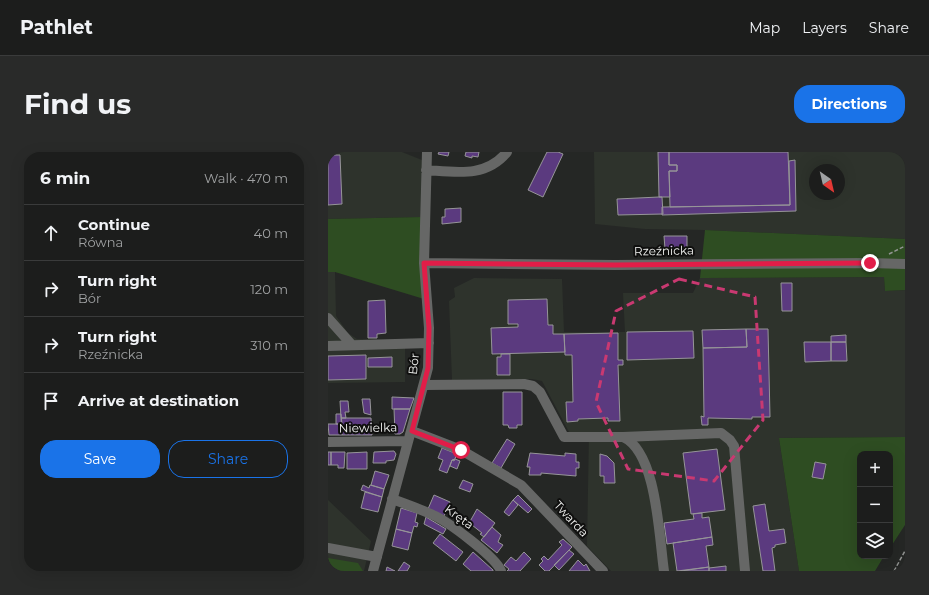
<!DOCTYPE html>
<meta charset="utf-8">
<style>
body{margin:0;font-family:Montserrat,sans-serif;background:#292a29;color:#f1f3f6}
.controls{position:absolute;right:12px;bottom:12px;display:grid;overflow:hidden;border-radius:8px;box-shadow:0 4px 16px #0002}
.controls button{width:36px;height:36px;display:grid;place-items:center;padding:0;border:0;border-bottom:1px solid #3a3b3b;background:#1c1d1c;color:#f1f3f6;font:20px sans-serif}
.compass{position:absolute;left:481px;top:12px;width:36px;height:36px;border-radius:50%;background:#1c1d1c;box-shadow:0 4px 16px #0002;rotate:146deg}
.stop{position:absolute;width:12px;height:12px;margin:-9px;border:3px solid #e11d48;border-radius:50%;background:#fff}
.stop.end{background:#e11d48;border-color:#fff;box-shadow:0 1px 4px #0008}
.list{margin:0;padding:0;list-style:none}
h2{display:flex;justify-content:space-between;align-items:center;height:52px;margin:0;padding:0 16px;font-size:17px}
h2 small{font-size:13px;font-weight:400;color:#a0a2a3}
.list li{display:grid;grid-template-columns:26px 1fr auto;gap:12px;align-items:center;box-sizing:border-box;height:56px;padding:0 16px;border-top:1px solid #3a3b3b}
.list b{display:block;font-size:15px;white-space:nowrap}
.list p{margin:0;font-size:13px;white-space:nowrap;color:#a0a2a3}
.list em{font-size:13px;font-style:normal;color:#a0a2a3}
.actions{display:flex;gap:8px;padding:12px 16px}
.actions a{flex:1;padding:9px 0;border:1px solid #1a73e8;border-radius:16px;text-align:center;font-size:14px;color:#1a73e8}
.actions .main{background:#1a73e8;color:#fff}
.icon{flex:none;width:22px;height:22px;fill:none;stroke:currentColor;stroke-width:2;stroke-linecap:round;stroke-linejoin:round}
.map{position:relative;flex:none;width:577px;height:419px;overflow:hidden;border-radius:16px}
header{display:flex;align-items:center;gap:24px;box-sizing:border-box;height:56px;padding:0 20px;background:#1c1d1c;border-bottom:1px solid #3a3b3b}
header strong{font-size:19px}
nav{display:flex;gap:22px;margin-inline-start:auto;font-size:14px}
.intro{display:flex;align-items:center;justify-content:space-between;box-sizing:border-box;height:96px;padding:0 24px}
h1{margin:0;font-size:28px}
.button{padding:10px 18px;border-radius:16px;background:#1a73e8;color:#fff;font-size:14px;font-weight:700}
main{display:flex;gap:24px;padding:0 24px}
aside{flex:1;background:#1c1d1c;border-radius:16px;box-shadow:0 4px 16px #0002}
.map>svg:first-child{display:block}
.built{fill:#2e332c;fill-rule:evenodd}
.green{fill:#2e4d22}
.building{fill:#5b3a7f;stroke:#969598}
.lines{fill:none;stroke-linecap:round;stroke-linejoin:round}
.path{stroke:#919391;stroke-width:1.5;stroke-dasharray:4 2;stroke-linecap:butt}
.minor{stroke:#666766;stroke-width:10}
.route{stroke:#e11d48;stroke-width:5}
.marked{fill:none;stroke:#c93971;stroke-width:3;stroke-dasharray:8 5;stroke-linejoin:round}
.labels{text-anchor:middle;stroke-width:4;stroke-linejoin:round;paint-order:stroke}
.street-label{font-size:12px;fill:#f1f2f0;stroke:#0f0f0e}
</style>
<header>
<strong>Pathlet</strong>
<nav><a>Map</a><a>Layers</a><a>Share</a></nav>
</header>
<div class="intro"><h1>Find us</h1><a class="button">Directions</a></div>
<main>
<aside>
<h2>6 min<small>Walk · 470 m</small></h2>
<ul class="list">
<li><svg class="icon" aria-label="ahead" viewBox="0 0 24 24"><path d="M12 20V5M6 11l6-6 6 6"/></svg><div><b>Continue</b><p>Równa</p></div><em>40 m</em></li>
<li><svg class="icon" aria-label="right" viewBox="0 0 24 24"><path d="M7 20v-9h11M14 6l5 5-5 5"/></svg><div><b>Turn right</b><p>Bór</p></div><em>120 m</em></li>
<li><svg class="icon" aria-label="right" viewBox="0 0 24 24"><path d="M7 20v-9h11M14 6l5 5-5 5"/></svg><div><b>Turn right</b><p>Rzeźnicka</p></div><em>310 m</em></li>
<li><svg class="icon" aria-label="arrive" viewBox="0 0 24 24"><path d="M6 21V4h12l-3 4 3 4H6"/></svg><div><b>Arrive at destination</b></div></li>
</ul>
<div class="actions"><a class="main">Save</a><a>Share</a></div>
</aside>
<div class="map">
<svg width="577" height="419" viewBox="0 0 577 419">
<rect width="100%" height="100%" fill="#252725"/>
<path class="built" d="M 0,0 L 74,0 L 94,8 L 94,65 L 0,67 Z
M 266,0 L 577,0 L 577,87 L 377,78 L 317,77 L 267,72 ZM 487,18 L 511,18 L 511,42 L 487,42 Z
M 0,120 L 7,120 L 8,164 L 20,181 L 29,187 L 77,188 L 77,230 L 0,231 Z
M 556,125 L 557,139 L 577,138 L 577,285 L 451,286 L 471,419 L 283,419 L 259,394 L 261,280 L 241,280 L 214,229 L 204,227 L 124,228 L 121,149 L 127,145 L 126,136 L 146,126 L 234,127 L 236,180 L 297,180 L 295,141 L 365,141 L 372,126 Z
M 0,348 L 43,389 L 36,419 L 0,419 Z"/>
<path class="green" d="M 94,65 L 96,147 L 7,120 L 0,120 L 0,67 Z
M 377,78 L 577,87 L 577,138 L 557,139 L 556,125 L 372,126 Z
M 577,285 L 577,373 L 562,396 L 562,302 L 532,302 L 532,404 L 556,404 L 547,419 L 471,419 L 451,286 Z
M 0,406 L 30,411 L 35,419 L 0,419 Z"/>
<path class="building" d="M 0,0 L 6,0 L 6,3 L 0,3 Z
M 111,0 L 121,0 L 120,4 L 110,2 Z
M 138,0 L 151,0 L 150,5 L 144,4 L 144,6 L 137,4 Z
M 219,0 L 230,0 L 235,2 L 215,45 L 200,38 Z
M 330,0 L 341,0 L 341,13 L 349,13 L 349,19 L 341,19 L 342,45 L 331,45 Z
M 341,0 L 460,0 L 462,53 L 342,55 L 341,19 L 349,19 L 349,13 L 341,13 Z
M 0,3 L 12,3 L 14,52 L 0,53 Z
M 467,8 L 468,59 L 334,63 L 334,55 L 462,53 L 461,9 Z
M 331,45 L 334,45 L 335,62 L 290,63 L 289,47 Z
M 133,56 L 133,70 L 114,72 L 114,65 L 117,65 L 117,57 Z
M 336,84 L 359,84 L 359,97 L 337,97 Z
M 453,131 L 464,131 L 464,159 L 454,159 Z
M 219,147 L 220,173 L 225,173 L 225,182 L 236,182 L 237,200 L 164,202 L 163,176 L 190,175 L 190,172 L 180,172 L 180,148 Z
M 57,148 L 58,181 L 49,182 L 49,186 L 40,186 L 40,149 Z
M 418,177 L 440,177 L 442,265 L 424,265 L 424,267 L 380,266 L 380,273 L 374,273 L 373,264 L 376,265 L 375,196 L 419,195 Z
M 418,177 L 419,195 L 375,196 L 374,178 Z
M 365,179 L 366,206 L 299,208 L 299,180 Z
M 290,181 L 290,208 L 295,208 L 295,213 L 290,213 L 292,269 L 280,269 L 280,266 L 250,267 L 250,269 L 239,270 L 238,250 L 245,250 L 244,203 L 237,203 L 236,182 Z
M 518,183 L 518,190 L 503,190 L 503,184 Z
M 476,190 L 503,190 L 503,209 L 477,210 Z
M 503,190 L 518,190 L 519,209 L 503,209 Z
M 173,202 L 182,202 L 182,223 L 169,223 L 169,205 L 173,205 Z
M 38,203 L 38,227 L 0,228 L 0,204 Z
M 64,205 L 64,215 L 40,215 L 40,206 Z
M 175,240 L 194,240 L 194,273 L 189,273 L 189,276 L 181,276 L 180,273 L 175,273 Z
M 64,245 L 86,246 L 82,257 L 64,257 Z
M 34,247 L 42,247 L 43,263 L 36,261 Z
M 12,249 L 20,249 L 21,260 L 17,260 L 18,266 L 13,266 Z
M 66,257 L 82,257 L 75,280 L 72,282 L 67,282 Z
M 8,262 L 13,262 L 14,272 L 8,272 Z
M 13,266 L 43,266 L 44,283 L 14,283 Z
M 0,272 L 14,272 L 14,283 L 1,283 Z
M 179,287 L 187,292 L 173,316 L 164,311 Z
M 114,296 L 129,302 L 126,309 L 124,308 L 119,321 L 111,318 L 115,308 L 110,306 Z
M 389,297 L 397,358 L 363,362 L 355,301 Z
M 66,299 L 68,302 L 66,308 L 58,309 L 58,311 L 45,311 L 46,300 Z
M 0,300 L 3,300 L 3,313 L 0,313 Z
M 3,300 L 17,300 L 16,316 L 10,316 L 10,313 L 3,313 Z
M 39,300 L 39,317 L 19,317 L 19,301 Z
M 202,301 L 237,304 L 237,301 L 248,302 L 248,310 L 251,310 L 251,316 L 248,316 L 248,324 L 213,321 L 213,323 L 201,323 L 202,315 L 199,315 Z
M 272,302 L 279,304 L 286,311 L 287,331 L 276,331 L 276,324 L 272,324 Z
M 127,307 L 132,309 L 129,317 L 122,314 L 124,308 Z
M 487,310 L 498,312 L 495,327 L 484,325 Z
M 47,319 L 61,323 L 56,337 L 43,333 Z
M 135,328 L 145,332 L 142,340 L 131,336 Z
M 35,333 L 41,336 L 42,333 L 56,337 L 54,345 L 33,338 Z
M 37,340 L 54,345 L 50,360 L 33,356 Z
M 106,343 L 122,350 L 116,364 L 100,357 Z
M 190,343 L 204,357 L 200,361 L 185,348 Z
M 185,348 L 190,353 L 181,364 L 176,360 Z
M 437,352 L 441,379 L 456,377 L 458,391 L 447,393 L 447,395 L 444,396 L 447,419 L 435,419 L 425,354 Z
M 73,356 L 89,361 L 87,370 L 90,371 L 89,375 L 86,374 L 84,381 L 68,377 Z
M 149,357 L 167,371 L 156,385 L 152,382 L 154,381 L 144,373 L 143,375 L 140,373 Z
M 374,361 L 374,366 L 381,365 L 384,385 L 339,392 L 336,371 L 366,367 L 365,362 Z
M 98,365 L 118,377 L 115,382 L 96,372 Z
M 164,375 L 173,383 L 170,390 L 175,393 L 169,401 L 153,388 Z
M 68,377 L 84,381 L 80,398 L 64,394 Z
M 112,382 L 135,400 L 128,409 L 105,391 Z
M 384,385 L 385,393 L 378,394 L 381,415 L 349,419 L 345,391 Z
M 235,387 L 244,395 L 221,419 L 217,419 L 211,413 L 215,409 L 213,407 L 216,404 L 220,408 L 234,393 L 231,390 Z
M 241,398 L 246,402 L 231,418 L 226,413 Z
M 145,400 L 165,418 L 165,419 L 143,419 L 135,412 Z
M 196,400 L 203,407 L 192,419 L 179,419 L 181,417 L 176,413 L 183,405 L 188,409 Z
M 250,408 L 256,414 L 258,412 L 262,419 L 241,419 Z
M 76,410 L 82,414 L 79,419 L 70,419 Z
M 398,414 L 398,419 L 381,419 L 381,416 Z
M 59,415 L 67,419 L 58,419 Z
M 381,415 L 381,419 L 353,419 Z"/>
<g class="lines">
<path class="path" d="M 561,102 L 577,94
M 566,419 L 577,399"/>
<path class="minor" d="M 98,18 C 128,20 158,26 179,0
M 96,111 L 287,113 L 542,111 L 577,112
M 0,166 L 24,193
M 0,194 L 101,191
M 96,233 L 196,232 L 205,234 L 212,240 L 236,285 L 295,285 L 393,281 L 402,288 L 406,294 L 417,419
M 84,279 L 133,298 L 193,333 L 275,419
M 295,285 C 329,300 331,385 336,419
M 0,290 L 80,289
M 64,347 C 78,352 92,357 105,363 C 119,369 168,405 173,419
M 0,396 L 49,405
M 45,419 L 100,216 L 101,176 L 96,111 L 99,0"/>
</g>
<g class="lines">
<path class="route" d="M 133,298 L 84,279 L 100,216 L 101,176 L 96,111 L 287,113 L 542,111"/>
</g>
<path class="marked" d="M 351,127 L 427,145 L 435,268 L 386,329 L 300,317 L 268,250 L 288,159 Z"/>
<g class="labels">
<g class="street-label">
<text transform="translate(336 99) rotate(-1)" y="4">Rzeźnicka</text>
<text transform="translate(86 212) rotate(-84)" y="4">Bór</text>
<text transform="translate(40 276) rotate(-1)" y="4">Niewielka</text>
<text transform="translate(131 365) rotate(36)" y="4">Kręta</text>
<text transform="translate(243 367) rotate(47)" y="4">Twarda</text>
</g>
</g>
</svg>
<div class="controls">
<button>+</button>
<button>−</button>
<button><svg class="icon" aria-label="layers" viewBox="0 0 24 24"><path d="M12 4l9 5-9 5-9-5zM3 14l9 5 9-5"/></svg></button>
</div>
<svg class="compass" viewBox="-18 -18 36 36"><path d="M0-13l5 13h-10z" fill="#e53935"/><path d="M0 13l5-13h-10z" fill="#a0a2a3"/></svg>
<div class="stop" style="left:133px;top:298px"></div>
<div class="stop end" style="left:542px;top:111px"></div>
</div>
</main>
